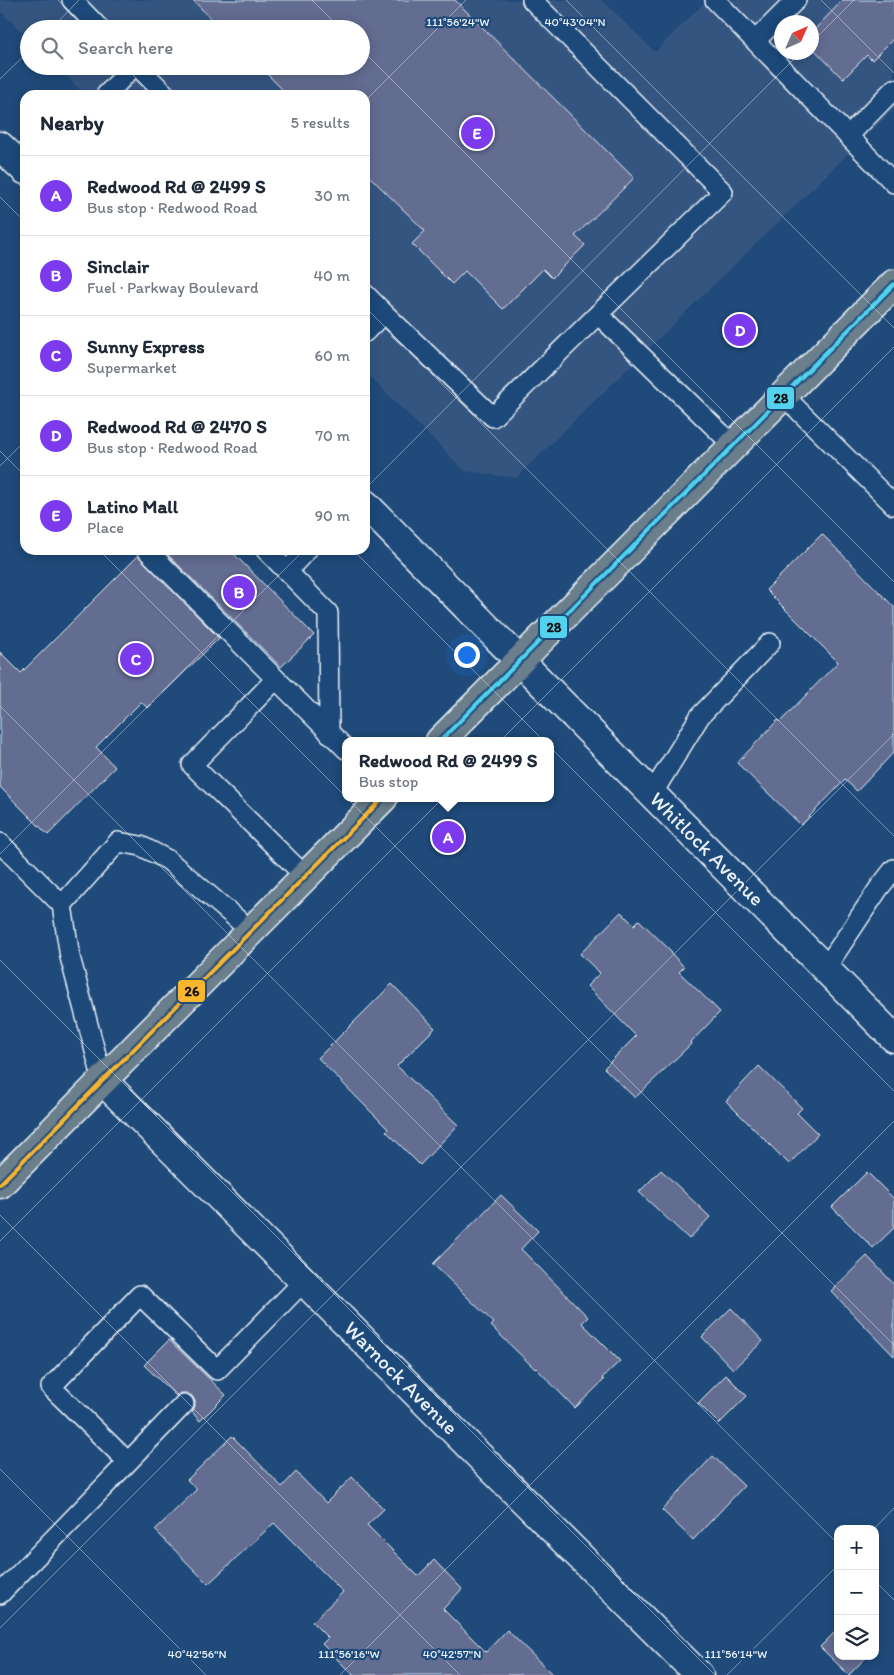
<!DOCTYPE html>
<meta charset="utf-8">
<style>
body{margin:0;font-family:Itim,sans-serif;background:#f2f2f3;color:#1f2937}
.controls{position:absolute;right:15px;bottom:15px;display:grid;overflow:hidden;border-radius:10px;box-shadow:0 2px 12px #0003}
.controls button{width:45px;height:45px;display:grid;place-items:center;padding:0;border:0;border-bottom:1px solid #e0e1e3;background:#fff;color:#1f2937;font:25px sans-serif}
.compass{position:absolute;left:774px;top:15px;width:45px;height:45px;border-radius:50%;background:#fff;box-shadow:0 2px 12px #0003;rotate:45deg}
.you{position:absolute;left:466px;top:654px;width:18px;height:18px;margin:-12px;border:4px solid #fff;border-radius:50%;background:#1a73e8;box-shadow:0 0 0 8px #1a73e833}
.badge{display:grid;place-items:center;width:32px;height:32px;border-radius:50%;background:#7c3aed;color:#fff;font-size:16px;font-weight:700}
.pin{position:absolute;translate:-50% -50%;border:2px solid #fff;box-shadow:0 1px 5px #0006}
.popup{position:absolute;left:342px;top:737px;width:212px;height:65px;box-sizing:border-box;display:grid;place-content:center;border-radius:10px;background:#fff;filter:drop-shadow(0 1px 4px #0005);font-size:16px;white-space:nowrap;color:#747a83}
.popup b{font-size:19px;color:#1f2937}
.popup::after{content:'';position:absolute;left:50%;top:100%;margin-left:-10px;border:10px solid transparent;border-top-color:#fff}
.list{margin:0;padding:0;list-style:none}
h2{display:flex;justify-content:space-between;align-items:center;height:65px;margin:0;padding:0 20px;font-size:21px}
h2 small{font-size:16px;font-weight:400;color:#747a83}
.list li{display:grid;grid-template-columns:32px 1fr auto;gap:15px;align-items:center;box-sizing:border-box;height:80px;padding:0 20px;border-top:1px solid #e0e1e3}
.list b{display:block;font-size:19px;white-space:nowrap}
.list p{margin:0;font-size:16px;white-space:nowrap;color:#747a83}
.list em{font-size:16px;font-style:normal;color:#747a83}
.icon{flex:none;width:28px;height:28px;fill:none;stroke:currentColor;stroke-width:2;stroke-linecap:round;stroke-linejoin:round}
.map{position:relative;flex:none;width:894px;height:1675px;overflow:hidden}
.search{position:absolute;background:#fff;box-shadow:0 2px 12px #0003;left:20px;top:20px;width:350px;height:55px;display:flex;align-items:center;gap:12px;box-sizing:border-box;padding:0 18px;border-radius:28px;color:#747a83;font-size:19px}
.panel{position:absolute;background:#fff;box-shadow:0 2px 12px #0003;left:20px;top:90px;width:350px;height:465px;border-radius:15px}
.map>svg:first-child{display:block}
.built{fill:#345481;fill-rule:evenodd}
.building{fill:#646c91;stroke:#e8f1f8}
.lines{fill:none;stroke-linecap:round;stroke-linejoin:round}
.service-casing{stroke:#e8f1f8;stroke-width:22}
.minor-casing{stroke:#e8f1f8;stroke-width:31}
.tertiary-casing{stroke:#e8f1f8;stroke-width:31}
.primary-casing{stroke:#e8f1f8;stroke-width:31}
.service{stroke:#1f4a7a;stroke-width:19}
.minor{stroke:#1f4a7a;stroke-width:28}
.tertiary{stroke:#1f4a7a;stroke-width:28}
.primary{stroke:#6b7e8b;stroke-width:28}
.bus-1-casing{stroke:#1f4a7a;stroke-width:8}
.bus-2-casing{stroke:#1f4a7a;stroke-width:8}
.bus-1{stroke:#53d2ee;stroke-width:4}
.bus-2{stroke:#fab62d;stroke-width:4}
.ticks{fill:none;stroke:#e8f1f8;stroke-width:1;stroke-opacity:0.45}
.labels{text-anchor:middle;stroke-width:4.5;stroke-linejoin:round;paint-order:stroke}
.street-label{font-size:21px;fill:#e8f1f8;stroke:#1f4a7a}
.ticks-label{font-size:12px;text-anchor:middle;fill:#e8f1f8;stroke:#1f4a7a;stroke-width:4.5;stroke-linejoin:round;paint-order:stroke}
.line-badge{stroke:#1f4a7a;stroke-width:2}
.pale-badge-label{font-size:14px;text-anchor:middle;font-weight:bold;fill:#111}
</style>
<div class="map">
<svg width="894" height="1675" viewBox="0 0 894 1675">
<rect width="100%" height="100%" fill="#1f4a7a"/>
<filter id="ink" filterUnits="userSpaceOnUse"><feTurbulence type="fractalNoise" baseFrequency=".02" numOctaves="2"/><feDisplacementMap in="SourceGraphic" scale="10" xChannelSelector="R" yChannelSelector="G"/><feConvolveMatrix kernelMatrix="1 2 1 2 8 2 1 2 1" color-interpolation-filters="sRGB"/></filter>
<g filter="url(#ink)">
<path class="built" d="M 0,0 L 602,0 L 655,52 L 707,0 L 894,0 L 894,109 L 516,478 L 465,471 L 365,372 L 365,95 L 85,95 L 56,66 L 361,66 L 361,29 L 29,29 L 29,39 L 0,11 ZM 782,22 L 812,22 L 812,52 L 782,52 Z"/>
<path class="building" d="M 193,0 L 455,0 L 634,178 L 575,236 L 585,245 L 552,278 L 543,269 L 503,309 L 465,271 L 452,284 L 412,244 L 425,231 L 365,172 L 365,95 L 288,95 L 259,66 L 361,66 L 361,29 L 221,29 Z
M 843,0 L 894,0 L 894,38 L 872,60 L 867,55 L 843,79 L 812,47 L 812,32 Z
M 822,534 L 894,607 L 894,752 L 857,791 L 845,780 L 801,825 L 737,763 L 778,720 L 780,722 L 838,662 L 766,590 Z
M 163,550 L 230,550 L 314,635 L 281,667 Z
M 138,556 L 219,638 L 148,708 L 141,702 L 96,747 L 115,767 L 48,835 L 0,787 L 0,652 L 21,673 Z
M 621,912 L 634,925 L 639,920 L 672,952 L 671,953 L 684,967 L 679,972 L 720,1012 L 690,1043 L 691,1044 L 635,1098 L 604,1068 L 636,1036 L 587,986 L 600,973 L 580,954 Z
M 392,984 L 435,1028 L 397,1066 L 458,1125 L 420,1165 L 386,1131 L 388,1129 L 318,1058 Z
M 759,1066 L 802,1108 L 797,1113 L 818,1134 L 789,1164 L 726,1101 Z
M 661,1170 L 710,1217 L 689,1239 L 639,1192 Z
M 867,1172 L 894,1199 L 894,1228 L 873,1248 L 832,1207 Z
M 501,1195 L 538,1231 L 521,1249 L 588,1317 L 582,1323 L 620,1361 L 602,1378 L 604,1380 L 575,1408 L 536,1368 L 535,1369 L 491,1326 L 494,1323 L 433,1264 Z
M 867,1256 L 894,1284 L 894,1356 L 831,1291 Z
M 731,1308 L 763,1341 L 733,1369 L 702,1337 Z
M 169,1340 L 226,1395 L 200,1421 L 192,1412 L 195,1406 L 195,1401 L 192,1396 L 186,1393 L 180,1393 L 176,1396 L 144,1365 Z
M 726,1375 L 747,1396 L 719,1424 L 698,1403 Z
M 232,1436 L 282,1487 L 296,1472 L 326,1503 L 352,1477 L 384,1509 L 367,1525 L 418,1576 L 434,1560 L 462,1589 L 443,1609 L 486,1652 L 507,1630 L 553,1675 L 353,1675 L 322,1644 L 328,1638 L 312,1622 L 343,1592 L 274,1523 L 208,1584 L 155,1530 L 197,1489 L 187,1480 Z
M 713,1456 L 744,1486 L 693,1540 L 662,1510 Z
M 838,1629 L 838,1656 L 867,1656 L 849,1675 L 820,1647 Z"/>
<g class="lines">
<g class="service-casing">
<path id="service" d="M 72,0 L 100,29
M 715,0 L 755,41
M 796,0 L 755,41 L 894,183
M 137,66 L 166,95
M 106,95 L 134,66
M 848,136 L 894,89
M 365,294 L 384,313 L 365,332
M 384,313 L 493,417 L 723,192 L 532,0
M 598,314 L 733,445
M 783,395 L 894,505
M 147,550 L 346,749
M 266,550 L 328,613 L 329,733
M 287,571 L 307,550
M 276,679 L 192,765 L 306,877
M 652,794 L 700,716 L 770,643
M 0,843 L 62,905
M 825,969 L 879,888 L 894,869
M 103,1081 L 70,957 L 62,905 L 118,842 L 141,846 L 168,860 L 251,931
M 128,1462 L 184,1404
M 0,1594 L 128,1462 L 51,1387 L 140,1295 L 217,1370 L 304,1281"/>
</g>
<g class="minor-casing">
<path id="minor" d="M 520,661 L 894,1038
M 103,1081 L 699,1675"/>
</g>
<g class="tertiary-casing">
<path id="tertiary" d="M 0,146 L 25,170
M 365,504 L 520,661"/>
</g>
<g class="primary-casing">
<path id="primary" d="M 440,741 L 894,284
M 0,1184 L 383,798"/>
</g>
<use href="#service" class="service"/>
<use href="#minor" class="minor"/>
<use href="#tertiary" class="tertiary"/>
<use href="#primary" class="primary"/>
<g class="bus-1-casing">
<path id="bus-1" d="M 440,741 L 894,284"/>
</g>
<g class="bus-2-casing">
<path id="bus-2" d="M 0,1184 L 383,798"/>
</g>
<use href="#bus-1" class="bus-1"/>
<use href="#bus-2" class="bus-2"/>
</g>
</g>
<path class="ticks" d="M 58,0 L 86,29M 312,0 L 341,29M 566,0 L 894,328M 821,0 L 894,73M 51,29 L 79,0M 812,42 L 854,0M 361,49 L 894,582M 124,66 L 153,95M 0,79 L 29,51M 365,101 L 466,0M 0,197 L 25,222M 365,307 L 894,836M 0,451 L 25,476M 0,466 L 25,441M 365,489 L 801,52M 99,550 L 894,1345M 353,550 L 894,1091M 0,706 L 838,1544M 0,854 L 304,550M 0,960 L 715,1675M 0,1215 L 460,1675M 0,1241 L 894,347M 0,1469 L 206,1675M 874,1529 L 894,1508M 875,1581 L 894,1600M 0,1628 L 894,734M 340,1675 L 894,1121M 727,1675 L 838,1565"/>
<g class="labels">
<g class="street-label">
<text transform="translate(707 849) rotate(45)" y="7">Whitlock Avenue</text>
<text transform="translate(401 1378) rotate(45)" y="7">Warnock Avenue</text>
</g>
</g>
<g class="ticks-label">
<text x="458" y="26">111°56'24"W</text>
<text x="575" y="26">40°43'04"N</text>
<text x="197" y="1658">40°42'56"N</text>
<text x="349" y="1658">111°56'16"W</text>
<text x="452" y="1658">40°42'57"N</text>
<text x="736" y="1658">111°56'14"W</text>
</g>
<g class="line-badge">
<rect x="766" y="386" width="29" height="24" rx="5" fill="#53d2ee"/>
<rect x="539" y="615" width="29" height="24" rx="5" fill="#53d2ee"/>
<rect x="177" y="979" width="29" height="24" rx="5" fill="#fab62d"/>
</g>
<g class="pale-badge-label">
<text x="781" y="403">28</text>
<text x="554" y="632">28</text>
<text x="192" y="996">26</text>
</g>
</svg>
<div class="controls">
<button>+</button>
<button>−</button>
<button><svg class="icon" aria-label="layers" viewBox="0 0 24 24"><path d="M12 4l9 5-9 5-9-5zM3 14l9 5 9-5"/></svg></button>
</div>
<svg class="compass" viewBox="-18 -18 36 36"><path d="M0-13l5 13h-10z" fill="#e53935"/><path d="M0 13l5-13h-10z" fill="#747a83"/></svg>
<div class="you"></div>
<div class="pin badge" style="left:448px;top:837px">A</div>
<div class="popup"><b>Redwood Rd @ 2499 S</b>Bus stop</div>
<div class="pin badge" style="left:239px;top:592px">B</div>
<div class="pin badge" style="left:136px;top:659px">C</div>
<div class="pin badge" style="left:740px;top:330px">D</div>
<div class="pin badge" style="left:477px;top:133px">E</div>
<div class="search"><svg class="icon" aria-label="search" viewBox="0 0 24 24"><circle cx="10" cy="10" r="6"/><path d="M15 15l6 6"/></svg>Search here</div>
<section class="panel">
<h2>Nearby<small>5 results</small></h2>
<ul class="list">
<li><span class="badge">A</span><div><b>Redwood Rd @ 2499 S</b><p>Bus stop · Redwood Road</p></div><em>30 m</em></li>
<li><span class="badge">B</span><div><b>Sinclair</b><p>Fuel · Parkway Boulevard</p></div><em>40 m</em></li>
<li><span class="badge">C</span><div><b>Sunny Express</b><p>Supermarket</p></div><em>60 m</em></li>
<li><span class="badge">D</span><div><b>Redwood Rd @ 2470 S</b><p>Bus stop · Redwood Road</p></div><em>70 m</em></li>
<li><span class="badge">E</span><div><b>Latino Mall</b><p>Place</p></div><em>90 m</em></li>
</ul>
</section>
</div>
